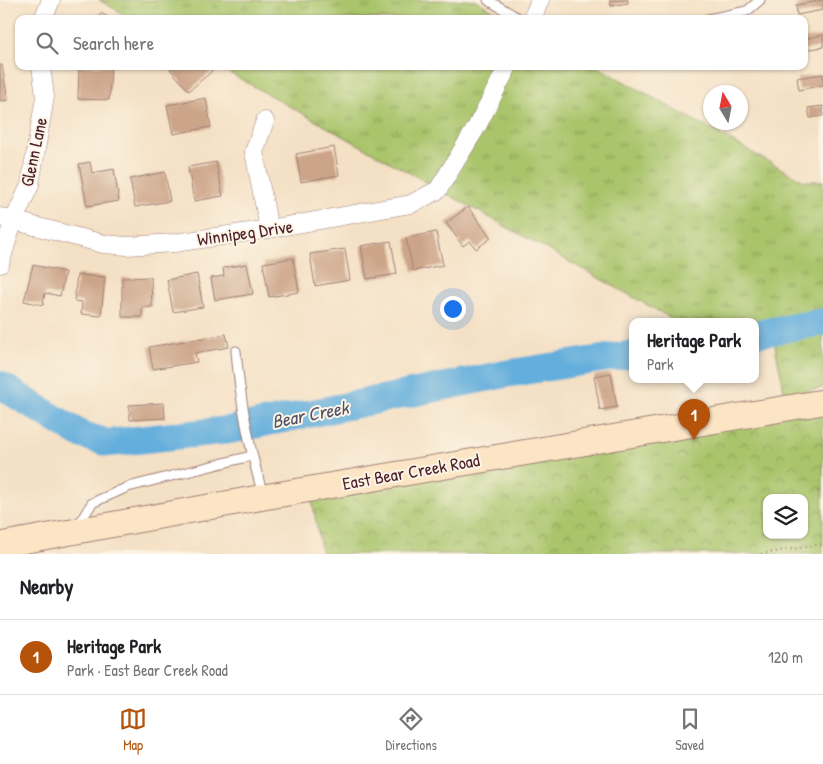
<!DOCTYPE html>
<meta charset="utf-8">
<style>
body{margin:0;font-family:"Patrick Hand",sans-serif;background:#f6f6f6;color:#202124}
.controls{position:absolute;right:15px;bottom:15px;display:grid;overflow:hidden;border-radius:10px;box-shadow:0 1px 4px #0004}
.controls button{width:45px;height:45px;display:grid;place-items:center;padding:0;border:0;border-bottom:1px solid #e0e0e0;background:#fff;color:#202124;font:25px sans-serif}
.compass{position:absolute;left:703px;top:85px;width:45px;height:45px;border-radius:50%;background:#fff;box-shadow:0 1px 4px #0004;rotate:350deg}
.you{position:absolute;left:452px;top:308px;width:18px;height:18px;margin:-12px;border:4px solid #fff;border-radius:50%;background:#1a73e8;box-shadow:0 0 0 8px #1a73e833}
.badge{display:grid;place-items:center;width:32px;height:32px;border-radius:50%;background:#b45309;color:#fff;font-size:16px;font-weight:700}
.pin{position:absolute;translate:-50% -41px;filter:drop-shadow(0 1px 2px #0008)}
.pin::after{content:'';position:absolute;top:26px;width:18px;height:15px;background:inherit;clip-path:polygon(0 0,100% 0,50% 100%)}
.popup{position:absolute;left:629px;top:318px;width:130px;height:65px;box-sizing:border-box;display:grid;place-content:center;border-radius:10px;background:#fff;filter:drop-shadow(0 1px 4px #0005);font-size:16px;white-space:nowrap;color:#757577}
.popup b{font-size:19px;color:#202124}
.popup::after{content:'';position:absolute;left:50%;top:100%;margin-left:-10px;border:10px solid transparent;border-top-color:#fff}
.list{margin:0;padding:0;list-style:none}
h2{display:flex;justify-content:space-between;align-items:center;height:65px;margin:0;padding:0 20px;font-size:21px}
h2 small{font-size:16px;font-weight:400;color:#757577}
.list li{display:grid;grid-template-columns:32px 1fr auto;gap:15px;align-items:center;box-sizing:border-box;height:75px;padding:0 20px;border-top:1px solid #e0e0e0}
.list b{display:block;font-size:19px;white-space:nowrap}
.list p{margin:0;font-size:16px;white-space:nowrap;color:#757577}
.list em{font-size:16px;font-style:normal;color:#757577}
.icon{flex:none;width:28px;height:28px;fill:none;stroke:currentColor;stroke-width:2;stroke-linecap:round;stroke-linejoin:round}
.map{position:relative;flex:none;width:823px;height:554px;overflow:hidden}
.search{position:absolute;background:#fff;box-shadow:0 1px 4px #0004;left:15px;right:15px;top:15px;height:55px;display:flex;align-items:center;gap:12px;box-sizing:border-box;padding:0 18px;border-radius:10px;color:#757577;font-size:19px}
.sheet{height:140px;background:#fff}
nav{display:flex;justify-content:space-around;align-items:center;box-sizing:border-box;height:70px;border-top:1px solid #e0e0e0;background:#fff;font-size:14px;color:#757577}
nav a{display:grid;justify-items:center;gap:2px}
nav .on{color:#b45309}
.map>svg:first-child{display:block}
.grass{fill:url(#grass-tufts);stroke:#7a724b}
.park{fill:url(#park-crowns);stroke:#7a724b;fill-rule:evenodd}
.lines{fill:none;stroke-linecap:round;stroke-linejoin:round}
.river{stroke:#63aedc;stroke-width:28}
.building{fill:#cca488}
.service-casing{stroke:#9f8078;stroke-width:11}
.minor-casing{stroke:#9f8078;stroke-width:19}
.secondary-casing{stroke:#9f8078;stroke-width:27}
.path{stroke:#9f8078;stroke-width:2.5;stroke-dasharray:1 4;stroke-linecap:butt}
.service{stroke:#fff;stroke-width:9}
.minor{stroke:#fff;stroke-width:18}
.secondary{stroke:#fce5c4;stroke-width:25}
.labels{text-anchor:middle;stroke-width:4;stroke-linejoin:round;paint-order:stroke}
.street-label{font-size:18px;fill:#4a1f2b;stroke:#fcf5e5}
.water-label{font-size:19px;font-style:italic;fill:#535169;stroke:#fcf5e5}
</style>
<div class="map">
<svg width="823" height="554" viewBox="0 0 823 554">
<defs>
<pattern id="grass-tufts" width="24" height="20" patternUnits="userSpaceOnUse" patternTransform="scale(1.25)"><rect width="24" height="20" fill="#a9c46b"/><path d="M3 7l-1-3M5 7V3M7 7l1-3M15 17l-1-3M17 17v-4M19 17l1-3" fill="none" stroke="#8c9f58"/></pattern>
<pattern id="park-crowns" width="20" height="18" patternUnits="userSpaceOnUse" patternTransform="scale(1.25)"><rect width="20" height="18" fill="#a9c46b"/><path d="M2 6a3 3 0 1 1 6 0M12 15a3 3 0 1 1 6 0" fill="none" stroke="#8c9f58"/></pattern>
</defs>
<rect width="100%" height="100%" fill="#fcf5e5"/>
<filter id="ink" filterUnits="userSpaceOnUse"><feTurbulence type="fractalNoise" baseFrequency=".02" numOctaves="2"/><feDisplacementMap in="SourceGraphic" scale="10" xChannelSelector="R" yChannelSelector="G"/><feConvolveMatrix kernelMatrix="1 2 1 2 8 2 1 2 1" color-interpolation-filters="sRGB"/></filter>
<filter id="wash" filterUnits="userSpaceOnUse"><feTurbulence type="fractalNoise" baseFrequency=".0096" numOctaves="4" result="noise"/><feDisplacementMap in="SourceGraphic" scale="20" xChannelSelector="R" yChannelSelector="G"/><feGaussianBlur stdDeviation="1.12" result="paint"/><feColorMatrix in="noise" values="0 0 0 0 0 0 0 0 0 0 0 0 0 0 0 0 0 1.4 0 .05"/><feComposite in="paint" operator="in"/></filter>
<g filter="url(#wash)">
<rect width="100%" height="100%" fill="#f4e0c4"/>
<path class="grass" d="M 99,0 L 475,0 L 509,19 L 132,19 Z
M 217,66 L 596,66 L 804,181 L 823,181 L 823,388 L 785,395 L 772,331 L 755,332 L 755,321 L 676,321 Z"/>
<path class="park" d="M 823,395 L 823,554 L 322,554 L 309,484 ZM 767,498 L 804,498 L 804,535 L 767,535 Z"/>
<g class="lines">
<path class="river" d="M 755,334 L 823,322
M 0,385 L 80,434 L 108,443 L 229,430 L 505,374 L 633,354"/>
</g>
<g id="blocks">
<path class="building" d="M 610,0 L 628,0 L 628,3 L 611,6 Z
M 823,0 L 823,10 L 797,15 L 796,5 Z
M 101,13 L 111,19 L 98,19 Z
M 823,35 L 823,47 L 804,50 L 804,39 Z
M 0,65 L 2,65 L 8,100 L 0,101 Z
M 79,66 L 111,66 L 109,100 L 78,99 Z
M 173,66 L 208,66 L 212,71 L 189,91 L 170,69 Z
M 823,74 L 823,85 L 799,90 L 797,78 Z
M 206,98 L 211,127 L 173,134 L 167,105 Z
M 823,106 L 823,116 L 810,118 L 808,108 Z
M 334,147 L 339,175 L 301,182 L 296,154 Z
M 90,162 L 92,173 L 114,169 L 119,201 L 87,206 L 79,164 Z
M 216,162 L 223,196 L 194,201 L 188,167 Z
M 165,172 L 170,201 L 135,207 L 130,179 Z
M 468,207 L 491,238 L 476,249 L 470,241 L 463,246 L 446,223 Z
M 436,232 L 443,265 L 413,271 L 406,238 Z
M 391,241 L 397,274 L 367,279 L 361,246 Z
M 345,249 L 350,280 L 315,286 L 310,254 Z
M 293,258 L 299,292 L 269,297 L 263,263 Z
M 247,264 L 253,294 L 215,300 L 211,278 L 224,276 L 223,268 Z
M 33,265 L 65,272 L 60,296 L 45,293 L 43,305 L 24,301 Z
M 197,274 L 203,307 L 173,312 L 167,280 Z
M 77,275 L 105,277 L 101,316 L 81,314 L 82,302 L 74,301 Z
M 151,277 L 152,307 L 142,307 L 142,317 L 122,317 L 122,278 Z
M 226,334 L 229,347 L 195,353 L 197,362 L 153,369 L 149,347 Z
M 611,373 L 617,407 L 600,410 L 594,376 Z
M 164,403 L 165,418 L 130,420 L 129,405 Z"/>
</g>
</g>
<g filter="url(#ink)">
<use href="#blocks" fill-opacity="0" stroke="#9f8078" stroke-width="1"/>
<g class="lines">
<g class="service-casing">
<path id="service" d="M 488,0 L 520,19
M 708,19 L 747,11 L 760,0
M 236,351 C 240,401 249,447 263,495
M 77,527 L 92,503 L 128,487 L 251,456"/>
</g>
<g class="minor-casing">
<path id="minor" d="M 43,19 L 51,0
M 532,19 L 540,0
M 265,121 L 254,152 L 269,229
M 0,217 L 104,244 L 127,246 L 174,243 L 269,229 L 411,204 L 438,190 L 476,128 L 508,66
M 0,264 L 13,222 L 30,185 L 45,97 L 41,66"/>
</g>
<g class="secondary-casing">
<path id="secondary" d="M 0,545 L 264,497 L 823,402"/>
</g>
<path class="path" d="M 761,554 L 823,544"/>
<use href="#service" class="service"/>
<use href="#minor" class="minor"/>
<use href="#secondary" class="secondary"/>
</g>
</g>
<g class="labels">
<g class="street-label">
<text transform="translate(34 152) rotate(-78)" y="6">Glenn Lane</text>
<text transform="translate(245 233) rotate(-8)" y="6">Winnipeg Drive</text>
<text transform="translate(411 472) rotate(-10)" y="6">East Bear Creek Road</text>
</g>
<g class="water-label">
<text transform="translate(310 414) rotate(-11)" y="7">Bear Creek</text>
</g>
</g>
</svg>
<div class="controls">
<button><svg class="icon" aria-label="layers" viewBox="0 0 24 24"><path d="M12 4l9 5-9 5-9-5zM3 14l9 5 9-5"/></svg></button>
</div>
<svg class="compass" viewBox="-18 -18 36 36"><path d="M0-13l5 13h-10z" fill="#e53935"/><path d="M0 13l5-13h-10z" fill="#757577"/></svg>
<div class="you"></div>
<div class="pin badge" style="left:694px;top:440px">1</div>
<div class="popup"><b>Heritage Park</b>Park</div>
<div class="search"><svg class="icon" aria-label="search" viewBox="0 0 24 24"><circle cx="10" cy="10" r="6"/><path d="M15 15l6 6"/></svg>Search here</div>
</div>
<section class="sheet">
<h2>Nearby<small></small></h2>
<ul class="list">
<li><span class="badge">1</span><div><b>Heritage Park</b><p>Park · East Bear Creek Road</p></div><em>120 m</em></li>
</ul>
</section>
<nav>
<a class="on"><svg class="icon" aria-label="map" viewBox="0 0 24 24"><path d="M3 6l6-2 6 2 6-2v14l-6 2-6-2-6 2zM9 4v14M15 6v14"/></svg>Map</a>
<a><svg class="icon" aria-label="directions" viewBox="0 0 24 24"><path d="M12 3l9 9-9 9-9-9zM9 14v-3h6M13 9l2 2-2 2"/></svg>Directions</a>
<a><svg class="icon" aria-label="saved" viewBox="0 0 24 24"><path d="M7 4h10v16l-5-4-5 4z"/></svg>Saved</a>
</nav>
